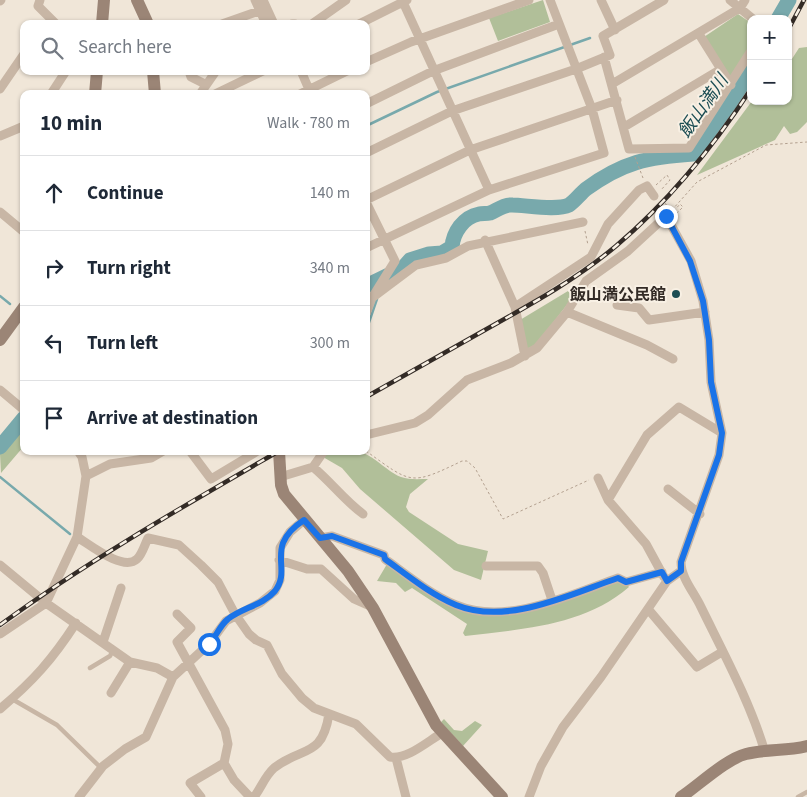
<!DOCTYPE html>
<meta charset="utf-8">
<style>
body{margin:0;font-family:"Source Sans 3","Noto Sans JP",sans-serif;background:#f2f2f3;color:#1f2937}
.controls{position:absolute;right:15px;top:15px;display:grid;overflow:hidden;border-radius:10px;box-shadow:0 1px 4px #0004}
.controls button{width:45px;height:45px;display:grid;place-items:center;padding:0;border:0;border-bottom:1px solid #e0e1e3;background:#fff;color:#1f2937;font:25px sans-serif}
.stop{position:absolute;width:15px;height:15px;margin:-11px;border:4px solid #1a73e8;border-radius:50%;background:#fff}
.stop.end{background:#1a73e8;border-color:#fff;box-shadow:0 1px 5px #0008}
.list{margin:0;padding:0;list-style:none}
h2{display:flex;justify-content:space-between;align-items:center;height:65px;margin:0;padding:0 20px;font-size:21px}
h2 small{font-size:16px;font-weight:400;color:#747a83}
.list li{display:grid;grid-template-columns:32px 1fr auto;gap:15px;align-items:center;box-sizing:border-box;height:75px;padding:0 20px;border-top:1px solid #e0e1e3}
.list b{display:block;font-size:19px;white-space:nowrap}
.list em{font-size:16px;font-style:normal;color:#747a83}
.icon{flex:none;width:28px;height:28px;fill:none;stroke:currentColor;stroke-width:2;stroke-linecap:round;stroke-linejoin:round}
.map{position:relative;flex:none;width:807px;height:797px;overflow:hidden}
.search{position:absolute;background:#fff;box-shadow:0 1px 4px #0004;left:20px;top:20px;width:350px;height:55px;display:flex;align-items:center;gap:12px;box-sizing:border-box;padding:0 18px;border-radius:10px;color:#747a83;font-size:19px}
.panel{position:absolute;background:#fff;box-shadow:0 1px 4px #0004;left:20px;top:90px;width:350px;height:365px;border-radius:10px}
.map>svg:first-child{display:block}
.green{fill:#b1bf99}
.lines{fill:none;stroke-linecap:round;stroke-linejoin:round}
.stream{stroke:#78a9ac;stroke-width:2.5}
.river{stroke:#78a9ac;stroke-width:15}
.path{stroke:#b3a08f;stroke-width:1;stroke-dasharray:2.5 2.5;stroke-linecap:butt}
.lane{stroke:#c8b6a5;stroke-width:4.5}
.street{stroke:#c8b6a5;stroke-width:9}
.secondary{stroke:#9b8576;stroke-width:12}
.rail-casing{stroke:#332b26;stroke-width:4.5}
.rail{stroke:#f8f0e4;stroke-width:2.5;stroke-dasharray:8;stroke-linecap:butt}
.route{stroke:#1a73e8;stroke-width:6}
.poi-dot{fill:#1d4e54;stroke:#f8f0e4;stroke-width:2}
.labels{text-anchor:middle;stroke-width:4;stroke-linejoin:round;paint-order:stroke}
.poi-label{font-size:16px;font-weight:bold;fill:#332b26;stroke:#f8f0e4;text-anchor:end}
.water-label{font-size:18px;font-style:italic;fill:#1d4e54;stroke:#f8f0e4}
</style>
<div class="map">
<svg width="807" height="797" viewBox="0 0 807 797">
<rect width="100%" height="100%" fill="#f0e6d8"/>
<path class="green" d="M 543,0 L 550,22 L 498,41 L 489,18 Z
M 738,14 L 751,23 L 751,46 L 733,77 L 728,77 L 704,37 Z
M 807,47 L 807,122 L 797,132 L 790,134 L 784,126 L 775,140 L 697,175 L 752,101 L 788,101 L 788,65 L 799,48 Z
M 568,291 L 573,297 L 535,346 L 525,349 L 520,320 Z
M 24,425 L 24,446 L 1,473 L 0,454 Z
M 326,451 L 339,451 L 342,454 C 365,442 381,469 401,477 C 409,480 419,479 428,479 L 410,494 L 406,507 L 409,512 L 458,544 L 488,551 L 481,580 L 454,570 L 360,489 L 342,468 L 323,457 Z
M 387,564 L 439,598 L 504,614 L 618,582 L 626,583 L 629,587 C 584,626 522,629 465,636 L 463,633 L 467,624 L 412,588 L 405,592 L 396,583 L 377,581 Z
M 444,719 L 454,730 L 462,731 L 475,721 L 482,725 L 463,746 L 441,722 Z"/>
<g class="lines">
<path class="stream" d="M 366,126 L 437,92 L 590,38
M 0,296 L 10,304
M 366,331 L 377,299
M 0,477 L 70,534"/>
<path class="river" d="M 778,19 L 789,0
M 366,286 L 403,268 L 410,260 L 429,254 L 442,253 L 452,247 C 453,233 463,217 479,214 C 483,213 486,214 490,213 C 497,210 505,204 512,205 C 525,205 557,211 569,205 C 575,201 580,194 586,189 C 623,162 648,157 693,154 L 730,103 L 751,71
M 0,447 L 24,418"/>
<path class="path" d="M 635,157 L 643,178
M 656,185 L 667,175 L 670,180 L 661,190
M 663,199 L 668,208
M 672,210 L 697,182 L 766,145 L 807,142
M 674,211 L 680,204 L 683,207 L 675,215
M 585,231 L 588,245
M 366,451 C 412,484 410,486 462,461 L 467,461 L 475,468 L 503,519 L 589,480"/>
<path class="lane" d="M 90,668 L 110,656 L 113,650
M 12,699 L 57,725 L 101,768
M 798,797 L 807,792"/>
<path class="street" d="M 40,0 L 38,6 L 56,24
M 255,0 L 266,24
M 263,0 L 274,24
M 402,0 L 489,190
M 601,0 L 615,30
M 730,0 L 753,19
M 0,1 L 1,0
M 222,24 L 259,11
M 292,24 L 295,24
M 312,24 L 346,0
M 359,24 L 407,0
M 699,34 L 731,85
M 604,57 L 629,149 L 689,148 L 751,51
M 366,62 L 411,42 L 529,0
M 189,71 L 191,77 L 205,84
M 301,71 L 311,94
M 612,84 L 740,8 L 745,0
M 0,89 L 24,54
M 51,94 L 66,71
M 200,94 L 216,71
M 215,94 L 263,71
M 300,94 L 347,71
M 366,104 L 433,71 L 559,24
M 624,127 L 721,69
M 0,136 L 24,126
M 366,153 L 452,111 L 576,69 L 610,55 L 603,36 L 664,0
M 366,200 L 470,150 L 617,100
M 366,202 L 395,261 L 372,298 L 366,314
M 0,212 L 24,232
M 485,240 L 515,307 L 525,356
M 366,248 L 489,190 L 604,153 L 592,109 L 550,0
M 372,298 L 416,265 L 446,258 L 468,246 L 583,222
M 617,305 L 639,308 L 649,320 L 705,312
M 515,307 L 591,257 L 608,224 L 639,190 L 647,186 L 654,196
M 567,312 L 647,345 L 673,359
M 0,390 L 24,410
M 366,435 L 415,423 L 428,415 L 467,380 L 511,363 L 537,348 L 567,312 L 586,281 L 628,251 L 666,216 L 691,261 L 703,301 L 709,340 L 711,382 L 722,433 L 719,455 L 681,562 C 681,578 694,592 701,607 C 724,654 750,702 765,752
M 190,451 L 211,479 L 256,452
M 313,467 C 331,482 344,500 363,514
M 86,476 L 110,464 L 151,458 L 163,451
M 280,477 L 313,467 L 324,451
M 598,478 L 608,500 L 646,544 L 664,577
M 668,489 L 700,514
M 608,500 L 647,435 L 679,407 L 722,433
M 77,537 C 89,544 123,572 137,559 C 142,555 145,544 148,538 L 179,545 L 201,565 L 218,582 L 235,614 L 249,634 L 256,640 L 267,645 L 282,674 L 302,698 L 314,708 L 356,724 L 390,757 C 407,760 428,741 442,733
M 320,538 L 332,536 L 384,555 L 385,559 C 407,575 430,594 456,605 C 507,626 570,595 618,578 L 626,582 L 662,572
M 279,560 L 307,569 L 321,569 L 354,599 L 372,607
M 0,565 L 46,603 L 130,662 L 157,668 L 173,677
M 486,566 L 538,566 L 543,573 L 552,600
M 648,609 L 697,667 L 722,652
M 177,614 L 191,628 L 177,642 L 225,730 L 228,744 L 224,763 L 234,780 L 250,797
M 0,634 L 46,603 L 77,537 L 86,476 L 82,457 L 78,451
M 103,642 L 121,588
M 111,693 L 130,662
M 0,709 C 33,681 52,660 76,623
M 396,758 L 406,797
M 79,797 L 103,766 L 125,749 L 146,737 L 173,677 L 209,644 L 226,621 L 260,603 L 275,591 L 280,580 L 280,548 L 290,532 L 304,520
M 201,797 L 190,783 L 224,763
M 254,797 C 261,788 265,776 274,768 C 302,746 322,759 329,714
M 529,797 L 541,766 L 563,727 L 601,677 L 667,581 L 681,571"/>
<path class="secondary" d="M 137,0 L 148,24
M 102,24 L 104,0
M 153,71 L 155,94
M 95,94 L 97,71
M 0,340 L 24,307
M 279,451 L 281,485 L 284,494 L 348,571 L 373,608 L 436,725 L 502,797
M 681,797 C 699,785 726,759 746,754 C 766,749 787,751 807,746"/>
<g class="rail-casing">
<path id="rail" d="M 788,30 L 804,0
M 366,397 C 408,373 450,350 492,326 C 535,302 578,278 616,246 C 669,201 713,147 751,89
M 0,625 C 89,560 184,506 279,451"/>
</g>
<use href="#rail" class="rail"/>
</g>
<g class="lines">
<path class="route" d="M 209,644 C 216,637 220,625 228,619 C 242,608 263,605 275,591 C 293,568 263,547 304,520 L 320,538 L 332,536 L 384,555 L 385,559 C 407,575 430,594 456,605 C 507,626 570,594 618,578 L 626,582 L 662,572 L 667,581 L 681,571 L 681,562 L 719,455 L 722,433 L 711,382 L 709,340 L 703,301 L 690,261 L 666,216"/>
</g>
<circle class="poi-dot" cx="676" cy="294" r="5"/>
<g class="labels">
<g class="poi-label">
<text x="666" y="300">飯山満公民館</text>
</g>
<g class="water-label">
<text transform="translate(703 106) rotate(-55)" y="6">飯山満川</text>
</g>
</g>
</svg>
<div class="controls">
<button>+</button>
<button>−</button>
</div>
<div class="stop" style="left:209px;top:644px"></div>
<div class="stop end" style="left:666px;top:216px"></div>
<div class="search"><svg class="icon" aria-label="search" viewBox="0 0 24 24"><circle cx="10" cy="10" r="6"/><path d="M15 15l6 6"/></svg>Search here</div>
<section class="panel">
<h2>10 min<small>Walk · 780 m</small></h2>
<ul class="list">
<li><svg class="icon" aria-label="ahead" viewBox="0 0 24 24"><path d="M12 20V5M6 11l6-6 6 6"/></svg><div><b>Continue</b></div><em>140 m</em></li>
<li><svg class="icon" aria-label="right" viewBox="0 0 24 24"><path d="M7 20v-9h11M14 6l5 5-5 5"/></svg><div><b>Turn right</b></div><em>340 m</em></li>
<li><svg class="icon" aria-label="left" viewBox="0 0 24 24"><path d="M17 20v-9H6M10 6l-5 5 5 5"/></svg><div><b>Turn left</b></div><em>300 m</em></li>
<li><svg class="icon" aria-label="arrive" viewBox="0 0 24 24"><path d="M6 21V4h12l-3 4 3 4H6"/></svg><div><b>Arrive at destination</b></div></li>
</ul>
</section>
</div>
